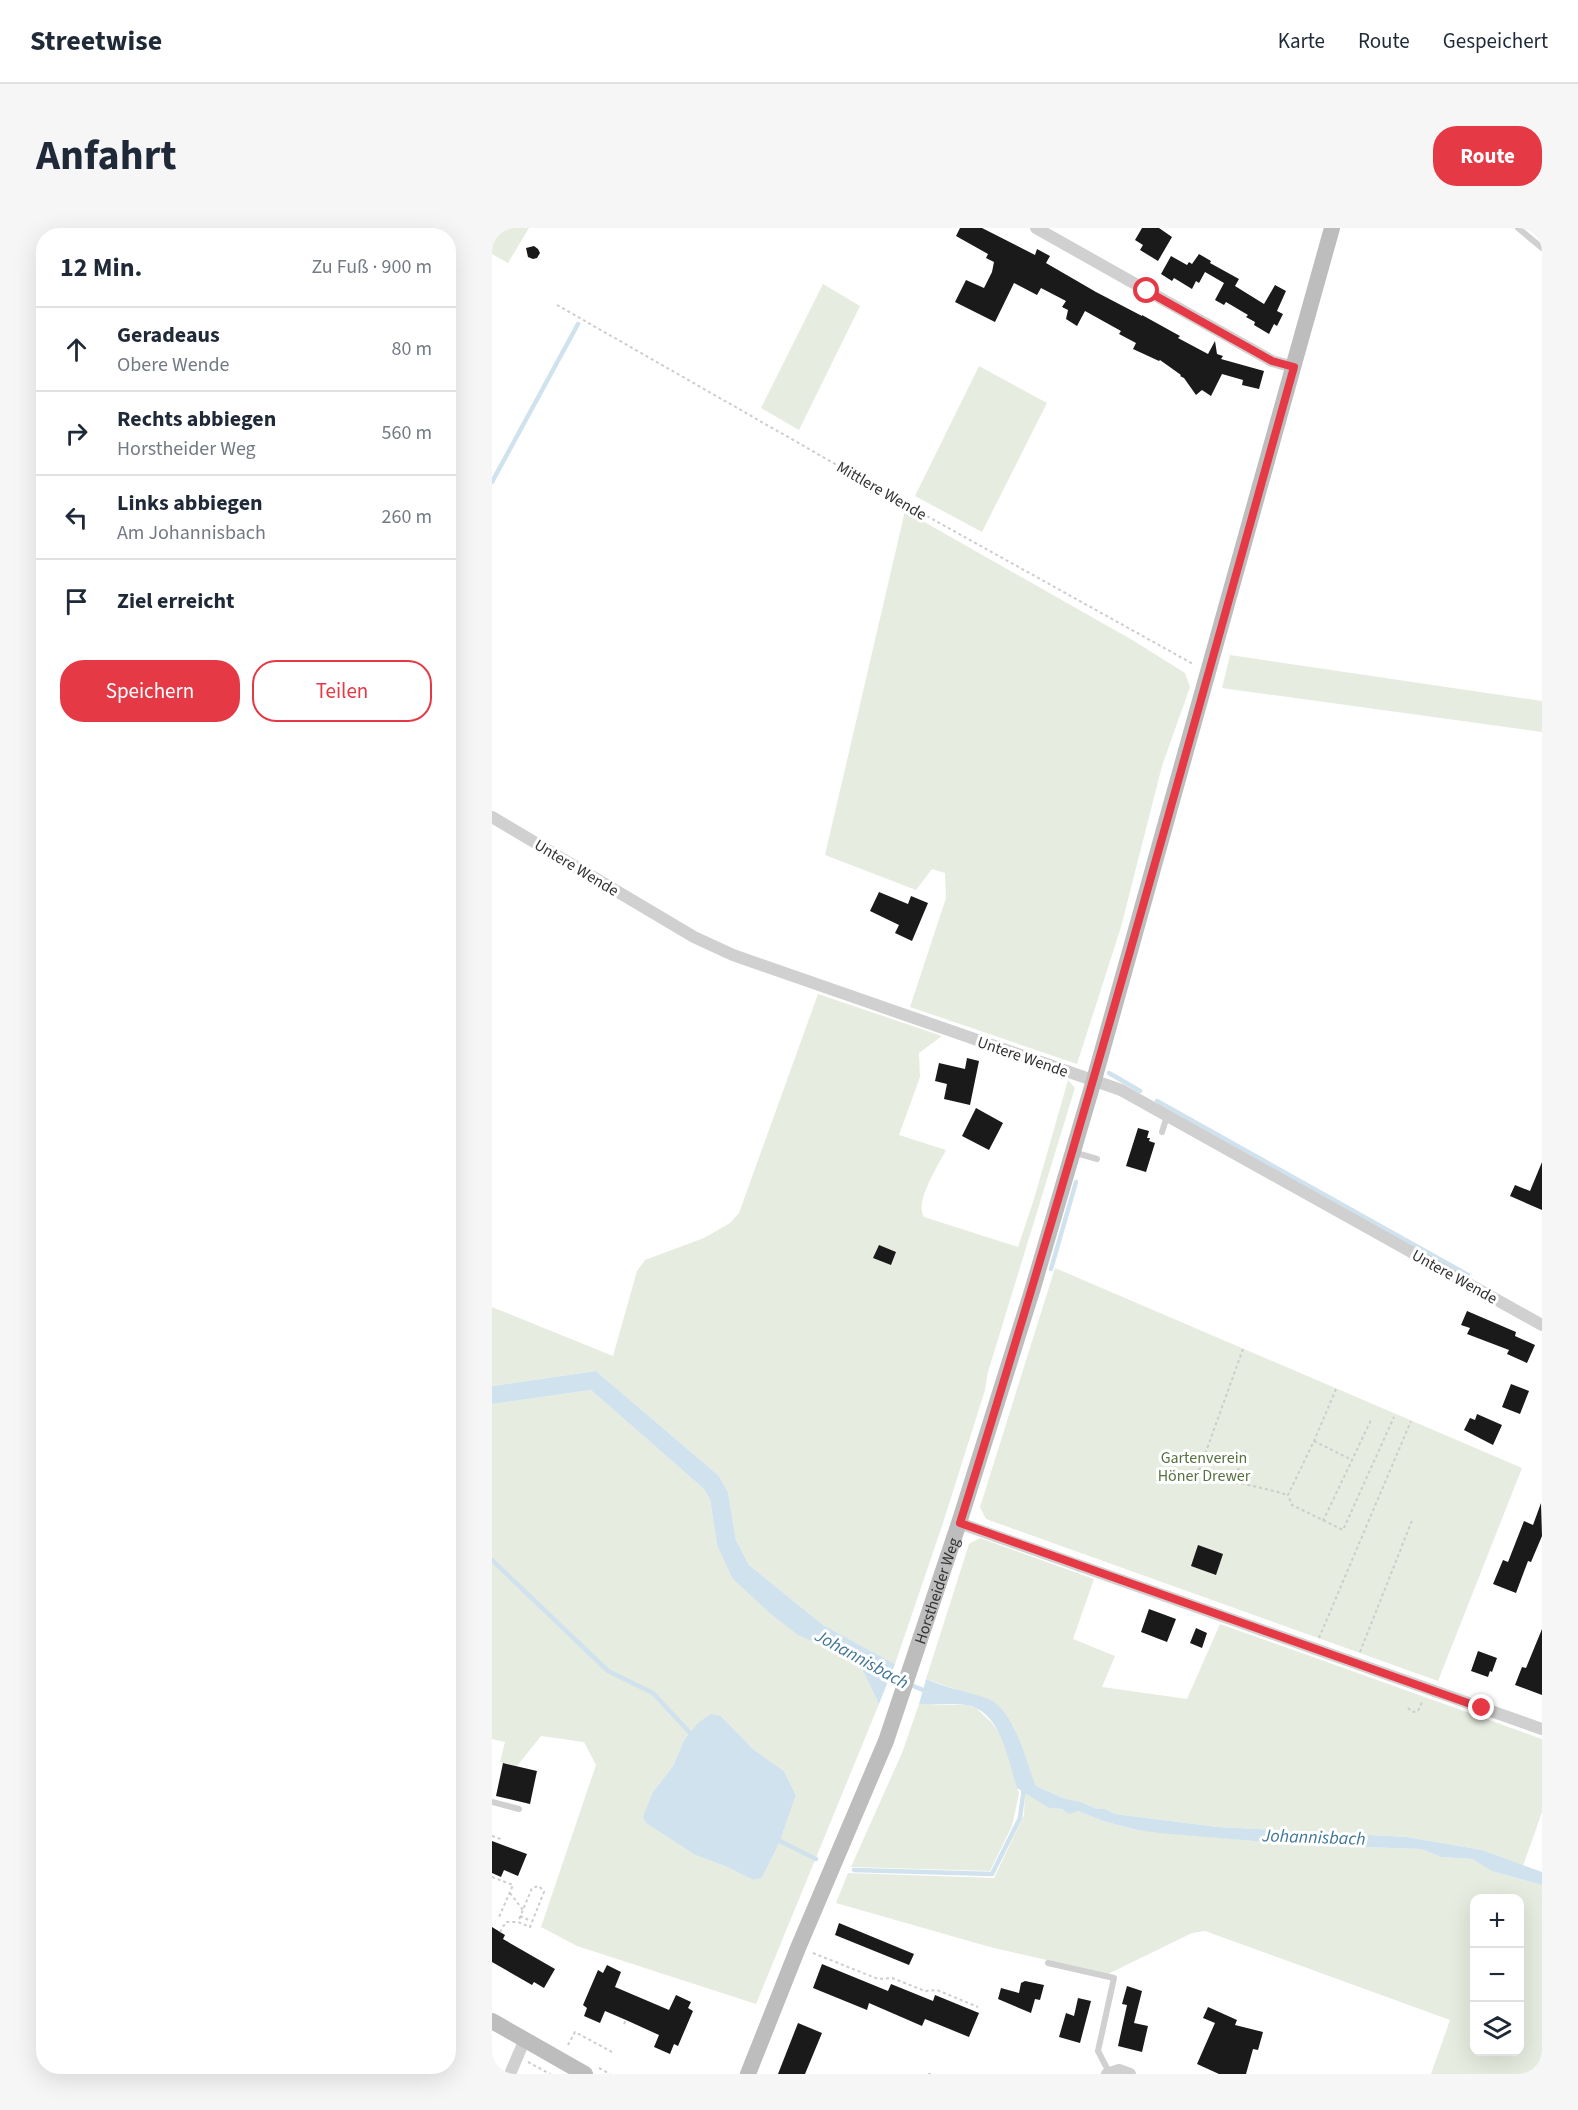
<!DOCTYPE html>
<html lang="de">
<meta charset="utf-8">
<style>
body{margin:0;font-family:"Source Sans 3",sans-serif;background:#f6f6f7;color:#1f2937}
.controls{position:absolute;right:18px;bottom:18px;display:grid;overflow:hidden;border-radius:12px;box-shadow:0 6px 24px #0002}
.controls button{width:54px;height:54px;display:grid;place-items:center;padding:0;border:0;border-bottom:2px solid #e0e1e3;background:#fff;color:#1f2937;font:30px sans-serif}
.stop{position:absolute;width:18px;height:18px;margin:-14px;border:4px solid #e63946;border-radius:50%;background:#fff}
.stop.end{background:#e63946;border-color:#fff;box-shadow:0 2px 6px #0008}
.list{margin:0;padding:0;list-style:none}
h2{display:flex;justify-content:space-between;align-items:center;height:78px;margin:0;padding:0 24px;font-size:26px}
h2 small{font-size:20px;font-weight:400;color:#747a83}
.list li{display:grid;grid-template-columns:39px 1fr auto;gap:18px;align-items:center;box-sizing:border-box;height:84px;padding:0 24px;border-top:2px solid #e0e1e3}
.list b{display:block;font-size:22px;white-space:nowrap}
.list p{margin:0;font-size:20px;white-space:nowrap;color:#747a83}
.list em{font-size:20px;font-style:normal;color:#747a83}
.actions{display:flex;gap:12px;padding:18px 24px}
.actions a{flex:1;padding:14px 0;border:2px solid #e63946;border-radius:24px;text-align:center;font-size:21px;color:#e63946}
.actions .main{background:#e63946;color:#fff}
.icon{flex:none;width:33px;height:33px;fill:none;stroke:currentColor;stroke-width:2;stroke-linecap:round;stroke-linejoin:round}
.map{position:relative;flex:none;width:1050px;height:1846px;overflow:hidden;border-radius:24px}
header{display:flex;align-items:center;gap:36px;box-sizing:border-box;height:84px;padding:0 30px;background:#fff;border-bottom:2px solid #e0e1e3}
header strong{font-size:28px}
nav{display:flex;gap:33px;margin-inline-start:auto;font-size:21px}
.intro{display:flex;align-items:center;justify-content:space-between;box-sizing:border-box;height:144px;padding:0 36px}
h1{margin:0;font-size:42px}
.button{padding:15px 27px;border-radius:24px;background:#e63946;color:#fff;font-size:21px;font-weight:700}
main{display:flex;gap:36px;padding:0 36px}
aside{flex:1;background:#fff;border-radius:24px;box-shadow:0 6px 24px #0002}
.map>svg:first-child{display:block}
.green{fill:#e6ecdf;fill-rule:evenodd}
.water{fill:#cfe2ee}
.lines{fill:none;stroke-linecap:round;stroke-linejoin:round}
.stream{stroke:#cfe2ee;stroke-width:4.5}
.building{fill:#1a1a1a}
.path{stroke:#cdcdcd;stroke-width:2;stroke-dasharray:3 3;stroke-linecap:butt}
.lane{stroke:#d0d0d0;stroke-width:6}
.street{stroke:#d0d0d0;stroke-width:12}
.secondary{stroke:#bdbdbd;stroke-width:16}
.route{stroke:#e63946;stroke-width:8}
.labels{text-anchor:middle;stroke-width:6;stroke-linejoin:round;paint-order:stroke}
.street-label{font-size:16px;fill:#333;stroke:#fff}
.park-label{font-size:16px;fill:#56703f;stroke:#fff}
.water-label{font-size:18px;font-style:italic;fill:#3f7597;stroke:#fff}
</style>
<header>
<strong>Streetwise</strong>
<nav><a>Karte</a><a>Route</a><a>Gespeichert</a></nav>
</header>
<div class="intro"><h1>Anfahrt</h1><a class="button">Route</a></div>
<main>
<aside>
<h2>12 Min.<small>Zu Fuß · 900 m</small></h2>
<ul class="list">
<li><svg class="icon" aria-label="ahead" viewBox="0 0 24 24"><path d="M12 20V5M6 11l6-6 6 6"/></svg><div><b>Geradeaus</b><p>Obere Wende</p></div><em>80 m</em></li>
<li><svg class="icon" aria-label="right" viewBox="0 0 24 24"><path d="M7 20v-9h11M14 6l5 5-5 5"/></svg><div><b>Rechts abbiegen</b><p>Horstheider Weg</p></div><em>560 m</em></li>
<li><svg class="icon" aria-label="left" viewBox="0 0 24 24"><path d="M17 20v-9H6M10 6l-5 5 5 5"/></svg><div><b>Links abbiegen</b><p>Am Johannisbach</p></div><em>260 m</em></li>
<li><svg class="icon" aria-label="arrive" viewBox="0 0 24 24"><path d="M6 21V4h12l-3 4 3 4H6"/></svg><div><b>Ziel erreicht</b></div></li>
</ul>
<div class="actions"><a class="main">Speichern</a><a>Teilen</a></div>
</aside>
<div class="map">
<svg width="1050" height="1846" viewBox="0 0 1050 1846">
<rect width="100%" height="100%" fill="#fff"/>
<path class="green" d="M 0,0 L 37,0 L 16,35 L 0,26 Z
M 331,56 L 368,78 L 307,202 L 269,180 Z
M 487,138 L 555,175 L 490,304 L 423,268 Z
M 413,283 L 642,413 L 693,445 L 698,459 L 670,538 L 629,699 L 585,836 L 418,779 L 454,670 L 453,645 L 440,641 L 424,662 L 333,627 Z
M 738,427 L 1050,473 L 1050,504 L 730,460 Z
M 326,766 L 450,808 L 427,825 L 428,849 L 407,907 L 454,922 C 446,938 422,974 432,989 L 526,1019 L 542,971 L 576,852 L 583,860 L 496,1144 L 493,1162 L 451,1295 L 403,1436 L 331,1397 L 257,1337 L 244,1312 L 236,1264 L 227,1248 L 104,1143 L 0,1158 L 0,1079 L 121,1128 L 145,1043 L 153,1032 L 212,1010 L 238,995 L 247,985 Z
M 563,1040 L 1030,1240 L 946,1453 L 494,1291 L 488,1279 Z
M 99,1162 L 212,1261 L 218,1271 L 225,1317 L 320,1413 L 344,1423 L 370,1441 L 387,1476 L 264,1776 L 85,1718 L 49,1699 L 104,1537 L 92,1514 L 49,1508 L 25,1538 L 8,1534 L 13,1514 L 0,1511 L 0,1176 ZM 229,1488 L 261,1521 L 292,1543 L 304,1567 L 288,1613 L 270,1650 L 261,1652 L 233,1638 L 203,1627 L 154,1595 L 161,1564 L 181,1538 L 192,1512 L 198,1505 Z
M 488,1310 L 602,1351 L 581,1411 L 623,1428 L 610,1459 L 695,1471 L 728,1396 L 1050,1511 L 1050,1584 L 1031,1638 L 990,1622 L 915,1609 L 726,1599 L 623,1586 L 613,1581 L 605,1581 L 589,1574 L 571,1570 L 544,1558 L 522,1500 L 514,1487 L 475,1465 L 434,1451 L 477,1316 Z
M 427,1476 L 474,1477 L 484,1480 L 500,1495 L 511,1511 L 527,1566 L 520,1598 L 498,1643 L 359,1639 L 410,1525 Z
M 533,1564 L 557,1580 L 586,1583 L 611,1593 L 645,1602 L 808,1617 L 929,1621 L 949,1629 L 980,1631 L 1001,1643 L 1050,1657 L 1050,1846 L 939,1846 L 958,1792 L 713,1703 L 700,1705 L 616,1746 L 498,1719 L 344,1675 L 356,1645 L 502,1650 L 532,1587 ZM 982,1670 L 1028,1670 L 1028,1824 L 982,1824 Z"/>
<path class="water" d="M 104,1143 L 227,1248 L 236,1264 L 244,1312 L 257,1337 L 331,1397 L 403,1436 L 387,1476 L 370,1441 L 344,1423 L 306,1407 L 279,1386 L 241,1351 L 225,1317 L 218,1271 L 212,1261 L 99,1162 L 0,1176 L 0,1158 Z
M 434,1451 C 454,1460 475,1463 496,1471 C 522,1481 534,1533 544,1558 L 571,1570 L 589,1574 L 605,1581 L 613,1581 L 623,1586 L 726,1599 L 915,1609 L 990,1622 L 1050,1644 L 1050,1657 L 1000,1643 L 980,1631 L 949,1629 L 929,1621 L 808,1617 L 668,1605 L 645,1602 L 611,1593 L 586,1583 L 577,1586 L 570,1581 L 557,1580 L 525,1560 C 516,1533 509,1482 474,1477 C 459,1475 442,1477 427,1476 Z
M 219,1486 L 229,1488 L 261,1521 L 292,1543 L 304,1567 L 288,1613 L 270,1650 L 261,1652 L 233,1638 L 203,1627 L 154,1595 L 151,1589 L 161,1564 L 181,1538 L 192,1512 L 206,1495 Z"/>
<g class="lines">
<path class="stream" d="M 0,254 L 86,96
M 617,845 L 648,863
M 665,873 L 976,1047
M 559,1041 L 584,954
M 0,1332 L 116,1443 L 161,1465 L 201,1508
M 394,1447 L 436,1464
M 286,1609 L 288,1613 L 324,1631
M 362,1642 L 500,1646 L 528,1590 L 532,1559"/>
</g>
<path class="building" d="M 468,0 L 490,0 L 543,27 L 545,21 L 558,28 L 554,35 L 604,64 L 650,88 L 650,87 L 688,108 L 686,110 L 716,126 L 723,113 L 725,126 L 731,128 L 729,131 L 772,143 L 767,161 L 750,157 L 751,152 L 730,146 L 719,168 L 710,162 L 704,167 L 692,150 L 688,148 L 689,147 L 668,132 L 667,133 L 641,121 L 644,115 L 627,106 L 629,103 L 593,83 L 585,98 L 574,91 L 576,82 L 570,79 L 574,73 L 549,60 L 545,67 L 522,55 L 503,94 L 463,74 L 474,52 L 492,60 L 500,44 L 502,34 L 494,30 L 496,26 L 464,8 Z
M 650,0 L 667,0 L 680,9 L 666,33 L 648,22 L 651,17 L 643,12 Z
M 42,18 L 46,21 L 48,25 L 45,30 L 41,31 L 36,29 L 34,20 Z
M 707,26 L 719,33 L 718,35 L 747,51 L 743,58 L 772,76 L 783,57 L 794,63 L 785,83 L 791,86 L 785,98 L 782,96 L 777,106 L 762,97 L 763,94 L 754,89 L 756,87 L 734,74 L 732,77 L 723,72 L 732,55 L 713,44 L 707,55 L 704,53 L 700,61 L 682,50 L 680,53 L 669,46 L 679,28 L 695,37 L 697,34 L 700,36 Z
M 387,664 L 416,676 L 419,668 L 436,675 L 420,713 L 403,705 L 407,697 L 378,683 Z
M 475,830 L 487,833 L 478,877 L 452,871 L 455,856 L 443,853 L 447,835 L 473,841 Z
M 484,880 L 511,895 L 497,922 L 470,908 Z
M 646,900 L 657,903 L 655,910 L 658,910 L 657,913 L 663,915 L 654,944 L 634,938 Z
M 1050,934 L 1050,982 L 1018,968 L 1023,957 L 1038,963 Z
M 387,1017 L 404,1024 L 399,1037 L 381,1030 Z
M 975,1083 L 1024,1104 L 1023,1108 L 1043,1117 L 1035,1135 L 1015,1126 L 1017,1122 L 975,1106 L 978,1100 L 969,1097 Z
M 1019,1156 L 1037,1163 L 1028,1186 L 1010,1179 Z
M 985,1186 L 1010,1197 L 1001,1217 L 972,1202 L 978,1190 L 983,1192 Z
M 1049,1275 L 1050,1308 L 1039,1334 L 1036,1333 L 1024,1365 L 1001,1356 L 1011,1332 L 1016,1334 L 1032,1293 L 1041,1297 Z
M 706,1317 L 731,1326 L 724,1347 L 699,1338 Z
M 657,1381 L 684,1391 L 675,1414 L 649,1404 Z
M 704,1400 L 715,1405 L 710,1420 L 698,1415 Z
M 1050,1401 L 1050,1467 L 1023,1457 L 1030,1439 L 1034,1440 Z
M 986,1423 L 1005,1430 L 1000,1444 L 998,1443 L 996,1449 L 979,1443 Z
M 11,1535 L 45,1543 L 38,1576 L 4,1568 Z
M 0,1613 L 35,1626 L 26,1648 L 12,1642 L 9,1649 L 0,1645 Z
M 347,1695 L 422,1726 L 417,1737 L 343,1707 Z
M 0,1699 L 13,1707 L 11,1711 L 63,1741 L 52,1760 L 42,1754 L 40,1757 L 0,1734 Z
M 330,1736 L 396,1763 L 399,1756 L 441,1773 L 443,1767 L 487,1785 L 477,1809 L 433,1791 L 430,1798 L 377,1775 L 375,1782 L 321,1760 Z
M 115,1737 L 129,1744 L 123,1759 L 177,1782 L 184,1767 L 199,1774 L 196,1780 L 201,1783 L 186,1818 L 182,1816 L 178,1826 L 162,1819 L 167,1807 L 134,1792 L 113,1783 L 108,1795 L 92,1788 L 95,1780 L 91,1777 L 106,1742 L 111,1745 Z
M 533,1753 L 552,1757 L 548,1772 L 543,1771 L 539,1785 L 506,1771 L 509,1760 L 527,1765 L 529,1755 Z
M 635,1758 L 650,1763 L 642,1795 L 656,1798 L 650,1824 L 626,1818 L 635,1777 L 630,1776 Z
M 586,1770 L 599,1773 L 588,1815 L 567,1809 L 574,1785 L 582,1788 Z
M 716,1779 L 745,1792 L 743,1797 L 771,1804 L 766,1822 L 761,1821 L 754,1846 L 727,1846 L 705,1836 L 723,1795 L 711,1790 Z
M 306,1795 L 330,1805 L 313,1846 L 286,1846 Z"/>
<g class="lines">
<path class="path" d="M 65,77 L 415,277 L 701,436
M 751,1121 L 707,1243 C 736,1254 766,1258 796,1267
M 844,1161 L 822,1213 L 796,1267 L 800,1277 L 851,1302 L 902,1189
M 822,1213 L 860,1232
M 741,1254 L 754,1223
M 831,1293 L 879,1192
M 827,1410 L 919,1193
M 868,1424 L 921,1290
M 916,1480 L 920,1484 L 926,1483 L 931,1472
M 0,1608 L 11,1612
M 0,1649 L 21,1657 L 7,1689
M 18,1665 L 31,1682
M 28,1688 L 39,1693
M 8,1704 L 14,1694 L 26,1694 L 38,1699 L 52,1664 L 47,1658 L 40,1660 L 26,1694
M 321,1725 L 386,1751 L 400,1750 L 433,1763 L 445,1762 L 486,1779
M 132,1796 L 134,1792
M 76,1817 L 83,1804 L 120,1824
M 36,1834 L 58,1846
M 107,1840 L 118,1846
M 436,1846 L 439,1846"/>
<path class="lane" d="M 1026,0 L 1050,20
M 670,904 L 675,888
M 581,924 L 605,931
M 0,1574 L 27,1581
M 556,1735 L 622,1750 L 606,1823 L 617,1844"/>
<path class="street" d="M 544,0 L 780,133 L 802,139
M 0,589 L 202,709 L 241,727 L 629,862 L 1050,1097
M 467,1295 L 1050,1501
M 18,1846 L 33,1811
M 615,1846 L 627,1842 L 638,1846"/>
<g class="secondary">
<path d="M 0,1793 L 93,1846"/>
<path id="s1" d="M 256,1846 L 306,1720 L 394,1513 L 467,1295 L 540,1063 L 602,852 L 840,0"/>
</g>
</g>
<g class="lines">
<path class="route" d="M 655,63 L 780,133 L 802,139 C 694,525 588,912 468,1295 L 990,1480"/>
</g>
<g class="labels">
<g class="street-label">
<text transform="translate(390 262) rotate(30)" y="6">Mittlere Wende</text>
<text transform="translate(85 639) rotate(31)" y="6">Untere Wende</text>
<text transform="translate(531 828) rotate(19)" y="6">Untere Wende</text>
<text transform="translate(963 1048) rotate(29)" y="6">Untere Wende</text>
<text dy="6" stroke="none"><textPath href="#s1" startOffset="519">Horstheider Weg</textPath></text>
</g>
<g class="park-label">
<text x="712" y="1235">Gartenverein<tspan x="712" dy="18">Höner Drewer</tspan></text>
</g>
<g class="water-label">
<text transform="translate(370 1431) rotate(29)" y="6">Johannisbach</text>
<text transform="translate(822 1609) rotate(2)" y="6">Johannisbach</text>
</g>
</g>
</svg>
<div class="controls">
<button>+</button>
<button>−</button>
<button><svg class="icon" aria-label="layers" viewBox="0 0 24 24"><path d="M12 4l9 5-9 5-9-5zM3 14l9 5 9-5"/></svg></button>
</div>
<div class="stop" style="left:655px;top:63px"></div>
<div class="stop end" style="left:990px;top:1480px"></div>
</div>
</main>
